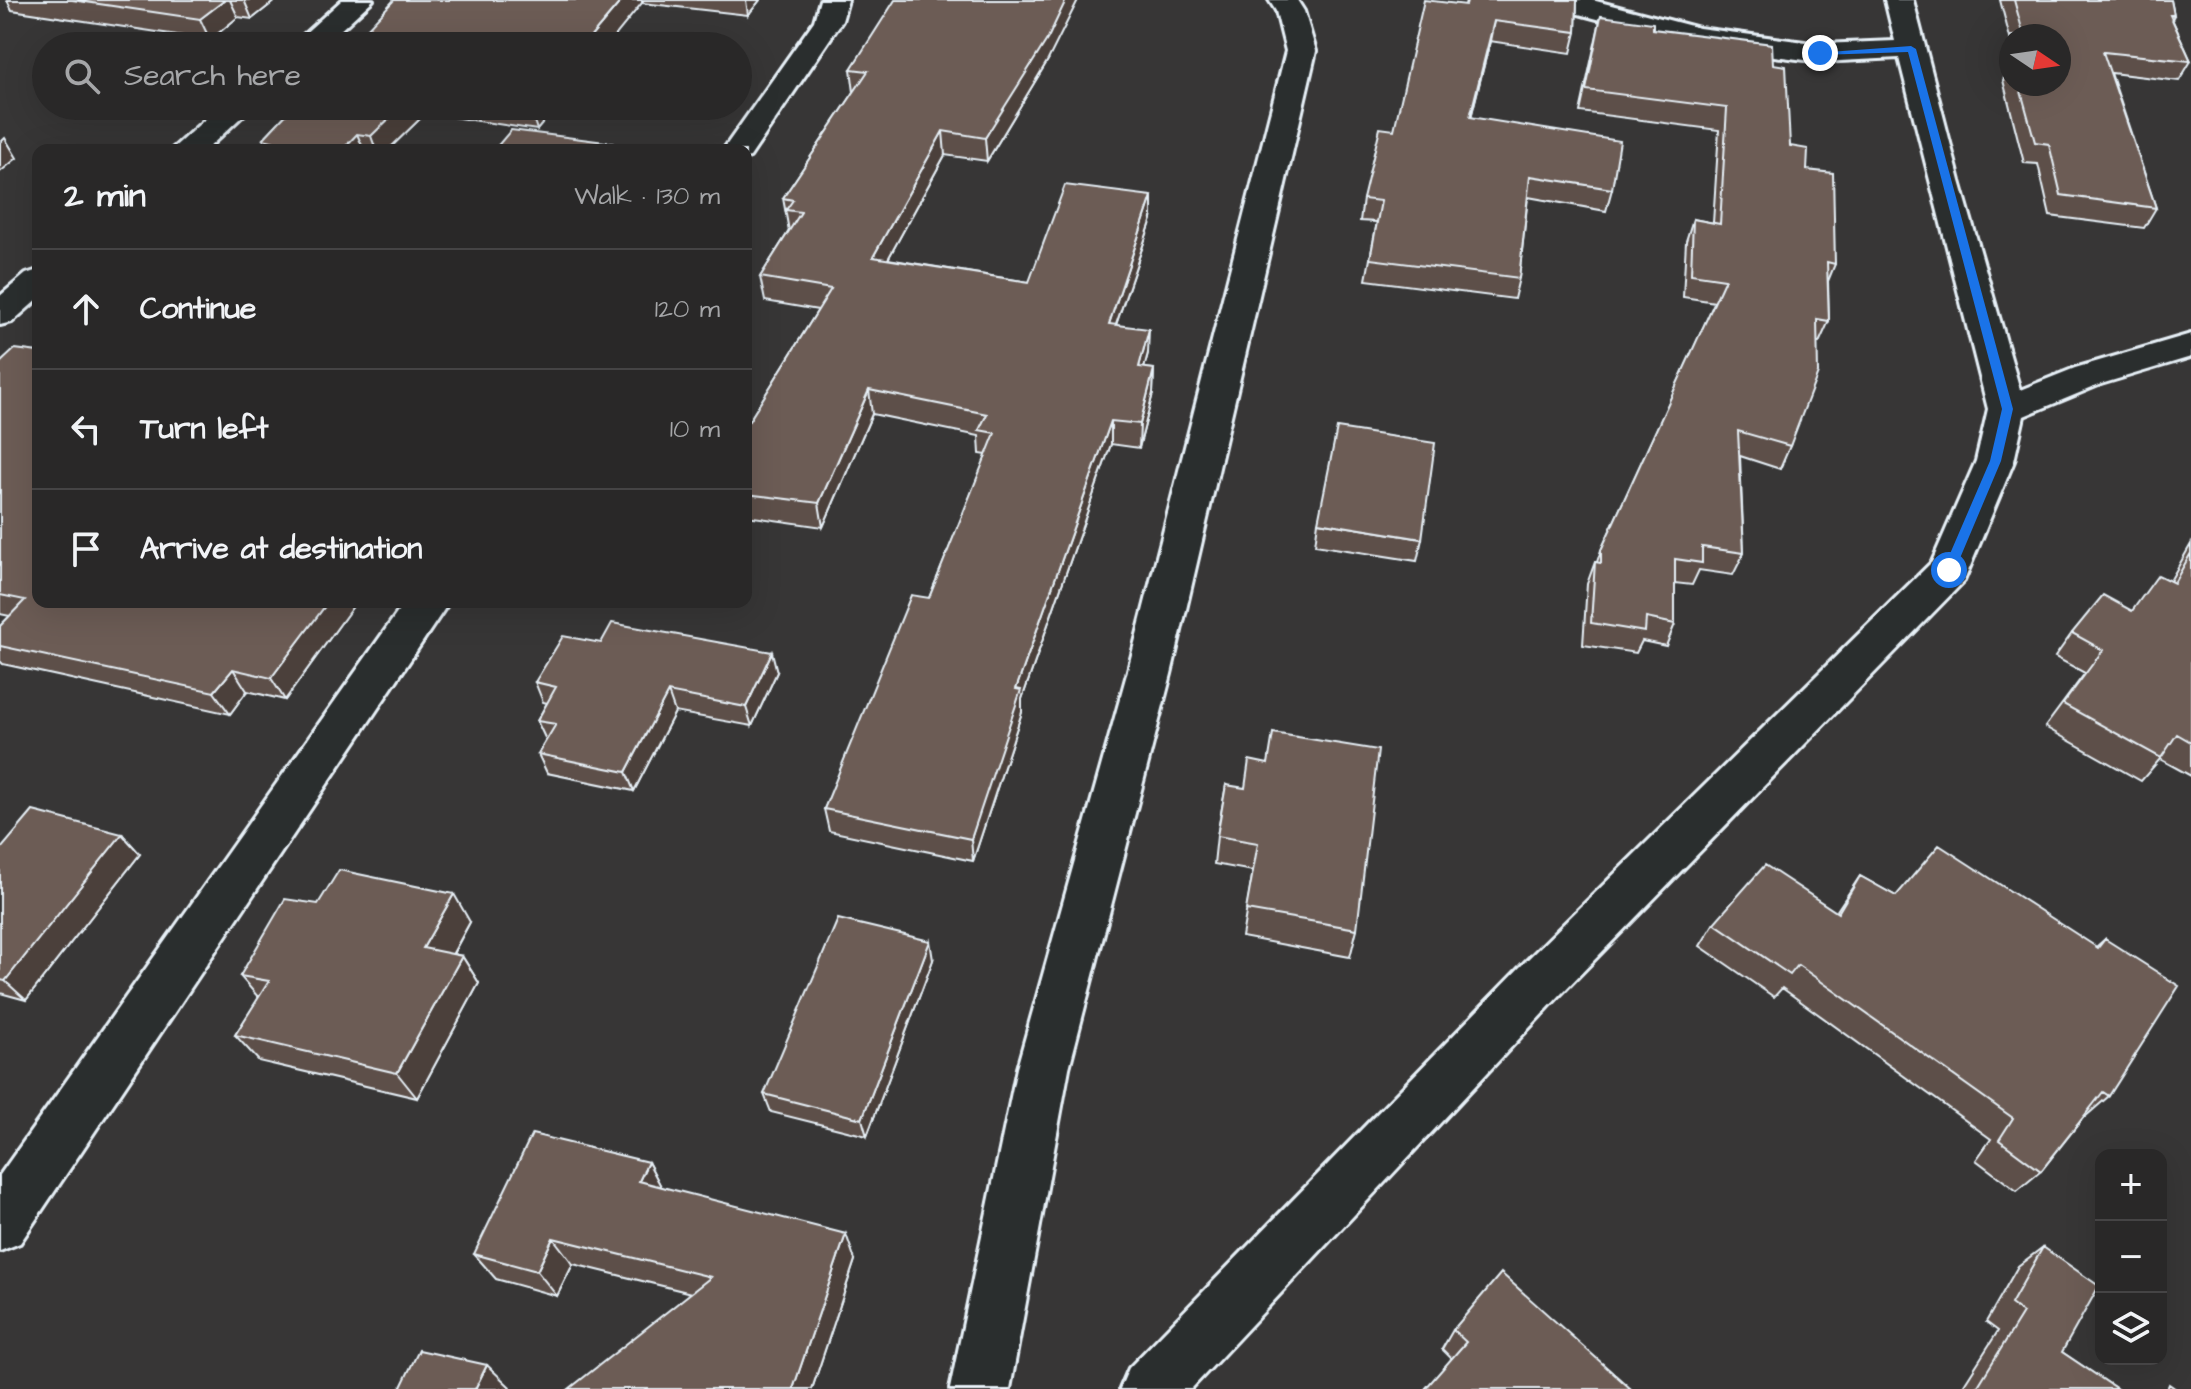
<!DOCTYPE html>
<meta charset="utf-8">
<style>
body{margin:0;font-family:"Architects Daughter",sans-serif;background:#313030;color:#f1f3f6}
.controls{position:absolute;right:24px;bottom:24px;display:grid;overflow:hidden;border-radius:16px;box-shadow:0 8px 32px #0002}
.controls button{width:72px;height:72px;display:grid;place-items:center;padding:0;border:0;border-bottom:2px solid #454445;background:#292828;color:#f1f3f6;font:40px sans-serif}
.compass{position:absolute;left:1999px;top:24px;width:72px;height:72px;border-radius:50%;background:#292828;box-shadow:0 8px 32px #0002;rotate:103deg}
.stop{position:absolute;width:24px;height:24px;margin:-18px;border:6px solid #1a73e8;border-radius:50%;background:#fff}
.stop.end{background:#1a73e8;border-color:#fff;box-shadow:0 2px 8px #0008}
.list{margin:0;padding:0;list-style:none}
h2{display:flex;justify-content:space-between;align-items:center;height:104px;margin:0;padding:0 32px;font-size:34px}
h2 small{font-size:26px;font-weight:400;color:#a5a6a8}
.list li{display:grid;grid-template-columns:52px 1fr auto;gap:24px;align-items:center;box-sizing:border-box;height:120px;padding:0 32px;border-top:2px solid #454445}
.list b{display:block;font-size:30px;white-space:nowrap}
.list em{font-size:26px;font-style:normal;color:#a5a6a8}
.icon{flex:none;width:44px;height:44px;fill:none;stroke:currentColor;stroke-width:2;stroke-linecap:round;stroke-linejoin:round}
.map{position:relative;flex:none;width:2191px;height:1389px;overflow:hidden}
.search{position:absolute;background:#292828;box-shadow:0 8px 32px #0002;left:32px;top:32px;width:720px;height:88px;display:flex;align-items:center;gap:20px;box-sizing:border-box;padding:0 28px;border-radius:44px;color:#a5a6a8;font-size:30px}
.panel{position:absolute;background:#292828;box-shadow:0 8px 32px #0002;left:32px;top:144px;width:720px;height:464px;border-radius:16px}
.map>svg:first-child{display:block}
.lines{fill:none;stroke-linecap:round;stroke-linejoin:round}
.minor-casing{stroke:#e8f1f8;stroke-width:6}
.minor{fill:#2a2d2e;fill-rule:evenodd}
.wall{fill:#5d4f48;stroke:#e8f1f8;stroke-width:2}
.shaded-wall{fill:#4c403b;stroke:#e8f1f8;stroke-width:2}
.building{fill:#6c5c54;stroke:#e8f1f8;stroke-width:2}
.route{fill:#1a73e8}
</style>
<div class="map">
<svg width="2191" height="1389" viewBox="0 0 2191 1389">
<rect width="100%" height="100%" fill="#373636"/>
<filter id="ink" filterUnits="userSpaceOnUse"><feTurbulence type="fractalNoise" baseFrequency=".0125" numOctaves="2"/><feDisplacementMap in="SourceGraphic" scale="16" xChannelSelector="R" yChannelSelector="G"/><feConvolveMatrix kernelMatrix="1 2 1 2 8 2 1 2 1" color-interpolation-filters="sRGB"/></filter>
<g filter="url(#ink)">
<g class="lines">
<g class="minor-casing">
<path id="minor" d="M 342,0 L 373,0 L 323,46 L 291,46 Z
M 820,0 L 848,0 L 842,21 L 750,157 L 746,158 L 746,150 L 723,150 L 814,21 Z
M 1269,0 L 1297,0 L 1304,11 L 1316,51 L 1171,674 L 1069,1068 L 1010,1389 L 950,1389 L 1017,1068 L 1127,674 L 1286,51 L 1276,11 Z
M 1545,0 L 1592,0 L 1699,28 L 1820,44 L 1895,41 L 1885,0 L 1913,0 L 1960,181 L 2020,390 L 2075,368 L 2191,334 L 2191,357 L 2101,384 L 2024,416 L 2014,461 L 1964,581 L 1560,995 L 1191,1389 L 1120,1389 L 1129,1368 L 1524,963 L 1932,562 L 1976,461 L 1988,409 L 1899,58 L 1820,62 L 1698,46 L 1549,6 Z
M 220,106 L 253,106 L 206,150 L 171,150 Z
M 38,270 L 38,299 L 12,322 L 0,325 L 0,296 L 26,274 Z
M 405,602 L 449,602 L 20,1243 L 0,1251 L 0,1175 Z"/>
</g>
<use href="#minor" class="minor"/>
</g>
<path class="wall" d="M 7,0 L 276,0 L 252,19 L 238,17 L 210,40 L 12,10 Z
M 394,0 L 760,0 L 748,15 L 642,3 Z
M 1466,0 L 1577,0 L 1576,32 L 1571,53 L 1490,41 L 1471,117 L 1612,189 L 1606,211 L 1528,197 L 1519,278 L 1514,299 L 1366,280 L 1377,222 L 1360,221 L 1363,199 L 1394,130 L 1465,5 Z
M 2000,0 L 2171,0 L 2174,15 L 2172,19 L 2191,61 L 2179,81 L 2111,73 L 2156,208 L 2144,228 L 2050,216 L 2038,164 L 2024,163 L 2003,80 L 2011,64 L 2011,84 L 2059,84 L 2059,36 L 2011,36 L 2011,42 Z
M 1601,16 L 1653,29 L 1773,64 L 1790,146 L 1807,170 L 1835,264 L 1828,281 L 1829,321 L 1819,343 L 1817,343 L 1790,446 L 1780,469 L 1740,456 L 1744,553 L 1733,575 L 1699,570 L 1692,585 L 1675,583 L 1675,624 L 1666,646 L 1642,641 L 1636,653 L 1583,645 L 1587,584 L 1595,562 L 1597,562 L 1601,550 L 1715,302 L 1683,297 L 1686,241 L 1693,219 L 1713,223 L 1719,130 L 1580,112 Z
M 1048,60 L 987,161 L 945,155 L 888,259 L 1029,282 L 1152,219 L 1116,325 L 1148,353 L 1144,368 L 1154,369 L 1153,393 L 1139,448 L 1111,444 L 1022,699 L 1022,712 L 973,861 L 829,831 L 824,809 L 929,598 L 987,455 L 980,454 L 979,436 L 872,414 L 823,527 L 746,516 L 746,420 L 749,421 L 818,310 L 765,301 L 760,277 L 789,231 L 783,198 L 854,92 L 851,69 Z
M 294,106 L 557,106 L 537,130 L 426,113 L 388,150 L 262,150 L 266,146 L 263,139 Z
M 0,363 L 38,602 L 356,602 L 285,700 L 247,691 L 230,714 L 3,664 L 0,661 L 0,626 L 10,616 L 0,614 Z
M 1318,522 L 1422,539 L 1417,561 L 1315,545 Z
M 2191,544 L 2191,776 L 2160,759 L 2141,781 L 2045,727 L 2085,673 L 2055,657 L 2072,633 L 2132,611 L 2170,581 Z
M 777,672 L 752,726 L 675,712 L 634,791 L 547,773 L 538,754 L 546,740 L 537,721 L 547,703 L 543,702 L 535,682 Z
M 1226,785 L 1357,929 L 1350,957 L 1242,937 L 1253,871 L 1214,864 L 1217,836 Z
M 122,834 L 140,854 L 26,1000 L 0,993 L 0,850 Z
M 1860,876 L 1896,896 L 2096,947 L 2105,939 L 2109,1096 L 2085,1117 L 2084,1117 L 2041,1171 L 2017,1191 L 1976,1160 L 1991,1139 L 1782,988 L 1774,997 L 1700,946 L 1714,923 L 1836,912 Z
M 318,904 L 470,922 L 453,954 L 462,956 L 479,983 L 417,1098 L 259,1061 L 235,1035 L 259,998 L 240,976 Z
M 933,960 L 867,1136 L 771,1112 L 764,1094 Z
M 648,1162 L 661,1187 L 855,1260 L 812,1389 L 691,1293 L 573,1264 L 557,1296 L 496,1279 L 474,1254 Z
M 2043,1247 L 2062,1352 L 2117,1389 L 1961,1389 L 1998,1331 L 1986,1322 L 2018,1266 Z
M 1453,1330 L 1631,1389 L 1451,1358 L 1442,1349 Z"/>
<path class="shaded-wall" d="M 225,0 L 230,0 L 238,17 L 210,40 L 200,19 Z
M 244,0 L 276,0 L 252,19 Z
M 622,0 L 642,0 L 642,3 L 607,46 L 583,46 Z
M 746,0 L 760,0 L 748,15 Z
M 1066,0 L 1078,0 L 1048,60 L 987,161 L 985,138 Z
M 1494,21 L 1490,41 L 1466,138 L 1470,117 Z
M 402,106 L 424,106 L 426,113 L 388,150 L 376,150 L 371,136 Z
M 532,106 L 557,106 L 537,130 L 530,108 Z
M 943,131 L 945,155 L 876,281 L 873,257 Z
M 357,134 L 364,150 L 342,150 Z
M 5,138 L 17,158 L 0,172 L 0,143 Z
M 1152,196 L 1152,219 L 1108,348 L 1109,324 Z
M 1149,329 L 1148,353 L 1138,391 L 1139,367 Z
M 1154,369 L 1153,393 L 1139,448 L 1140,424 Z
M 869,390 L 872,414 L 823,527 L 819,503 Z
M 1111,421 L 1111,444 L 1022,699 L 1022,712 L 973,861 L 971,839 L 1016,689 Z
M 328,602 L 356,602 L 285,700 L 271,678 Z
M 772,652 L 777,672 L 752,726 L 746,707 Z
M 233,669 L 247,691 L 230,714 L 214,692 Z
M 668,692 L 675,712 L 634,791 L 626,772 Z
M 122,834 L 140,854 L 26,1000 L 5,981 Z
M 454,894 L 470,922 L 441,975 L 423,948 Z
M 930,941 L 933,960 L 867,1136 L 862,1119 Z
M 462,956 L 479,983 L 417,1098 L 397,1073 Z
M 648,1162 L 663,1190 L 639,1181 Z
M 846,1234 L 855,1260 L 812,1389 L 793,1389 Z
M 553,1238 L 573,1264 L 557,1296 L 537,1271 Z
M 487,1365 L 510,1387 L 509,1389 L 475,1389 Z"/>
<path class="building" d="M 72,0 L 225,0 L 200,19 Z
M 394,0 L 622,0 L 583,46 L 351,46 Z
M 895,0 L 1066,0 L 1048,38 L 985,138 L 943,131 L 873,257 L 1029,282 L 1065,185 L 1152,196 L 1109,324 L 1149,329 L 1139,367 L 1154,369 L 1140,424 L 1111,421 L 1016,689 L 1021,690 L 971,839 L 824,809 L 911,595 L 929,598 L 995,433 L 979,430 L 987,414 L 869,390 L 819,503 L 746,494 L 746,420 L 749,421 L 831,289 L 760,277 L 801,212 L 786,210 L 793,200 L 783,198 L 868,71 L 851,69 Z
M 1424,0 L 1466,5 L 1467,0 L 1577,0 L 1576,32 L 1494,21 L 1470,117 L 1620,141 L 1612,189 L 1530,176 L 1519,278 L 1370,259 L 1381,201 L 1363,199 L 1380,128 L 1394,130 Z
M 2014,0 L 2171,0 L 2174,15 L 2170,15 L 2191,61 L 2103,52 L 2156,208 L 2061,195 L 2049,144 L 2035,142 L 2019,84 L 2059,84 L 2059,36 L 2024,36 Z
M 1601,16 L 1653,23 L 1653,29 L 1772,44 L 1773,64 L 1786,66 L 1790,146 L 1808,149 L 1807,170 L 1833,173 L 1835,264 L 1827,262 L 1829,321 L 1817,319 L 1818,373 L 1790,446 L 1738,431 L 1744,553 L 1702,547 L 1702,563 L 1675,559 L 1675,624 L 1646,618 L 1645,632 L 1591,623 L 1595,562 L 1601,563 L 1601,550 L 1725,279 L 1691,274 L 1693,219 L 1720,224 L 1727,108 L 1586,90 Z
M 294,106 L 402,106 L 371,136 L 357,134 L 342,150 L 262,150 L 272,141 L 263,139 Z
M 511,130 L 613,143 L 607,150 L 494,150 Z
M 15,349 L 38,352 L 38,602 L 328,602 L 271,678 L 233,669 L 214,692 L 0,646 L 0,626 L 25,600 L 0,595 L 0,363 Z
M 1337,428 L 1435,443 L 1422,539 L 1318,522 Z
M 2191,553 L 2191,742 L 2177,734 L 2161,758 L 2063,704 L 2103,650 L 2072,633 L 2103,595 L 2132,611 L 2158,575 L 2174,583 Z
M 612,623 L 772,652 L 746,707 L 668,692 L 626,772 L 538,754 L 556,724 L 537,721 L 556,687 L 535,682 L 563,636 L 601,643 Z
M 1273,733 L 1378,750 L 1357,929 L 1246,910 L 1258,843 L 1217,836 L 1226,785 L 1245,788 L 1249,760 L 1268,764 Z
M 33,811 L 122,834 L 5,981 L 0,980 L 0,850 Z
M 1939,845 L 2098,948 L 2105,939 L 2179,986 L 2109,1096 L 2103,1092 L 2041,1171 L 1999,1140 L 2013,1118 L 1798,965 L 1790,975 L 1714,923 L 1765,865 L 1838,913 L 1860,876 L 1896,896 Z
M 339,870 L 454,894 L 423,948 L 462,956 L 397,1073 L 235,1035 L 269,981 L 240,976 L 285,899 L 318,904 Z
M 838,919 L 930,941 L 862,1119 L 764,1094 Z
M 532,1134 L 648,1162 L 639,1181 L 846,1234 L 793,1389 L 569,1389 L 711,1277 L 553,1238 L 537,1271 L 474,1254 Z
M 2043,1247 L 2099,1286 L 2062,1352 L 2117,1389 L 1976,1389 L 2023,1313 L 2011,1304 Z
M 1501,1273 L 1631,1389 L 1425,1389 L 1466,1342 L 1453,1330 Z
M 419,1350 L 487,1365 L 475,1389 L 400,1389 Z
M 2169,1384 L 2176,1389 L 2167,1389 Z"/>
</g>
<path class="route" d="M 1911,46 L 1916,49 L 2013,409 L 2001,461 L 1955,570 L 1949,574 L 1943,570 L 1990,461 L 2002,409 L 1908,52 L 1820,55 L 1815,53 Z"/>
</svg>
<div class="controls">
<button>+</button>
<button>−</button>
<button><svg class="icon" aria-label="layers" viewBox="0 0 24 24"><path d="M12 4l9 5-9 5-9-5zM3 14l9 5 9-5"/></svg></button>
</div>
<svg class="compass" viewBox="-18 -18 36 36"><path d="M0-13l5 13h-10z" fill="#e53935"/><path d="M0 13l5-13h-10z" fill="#a5a6a8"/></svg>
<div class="stop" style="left:1949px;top:570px"></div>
<div class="stop end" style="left:1820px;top:53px"></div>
<div class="search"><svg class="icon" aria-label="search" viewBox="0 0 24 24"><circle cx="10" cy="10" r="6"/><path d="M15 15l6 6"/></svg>Search here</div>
<section class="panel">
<h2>2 min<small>Walk · 130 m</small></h2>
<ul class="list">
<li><svg class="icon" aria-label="ahead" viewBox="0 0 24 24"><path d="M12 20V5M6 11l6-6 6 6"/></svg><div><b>Continue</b></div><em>120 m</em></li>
<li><svg class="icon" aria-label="left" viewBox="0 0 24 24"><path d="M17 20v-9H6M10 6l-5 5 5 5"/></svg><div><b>Turn left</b></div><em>10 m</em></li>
<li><svg class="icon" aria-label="arrive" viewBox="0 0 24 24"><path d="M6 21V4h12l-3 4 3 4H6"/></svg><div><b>Arrive at destination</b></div></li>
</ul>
</section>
</div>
